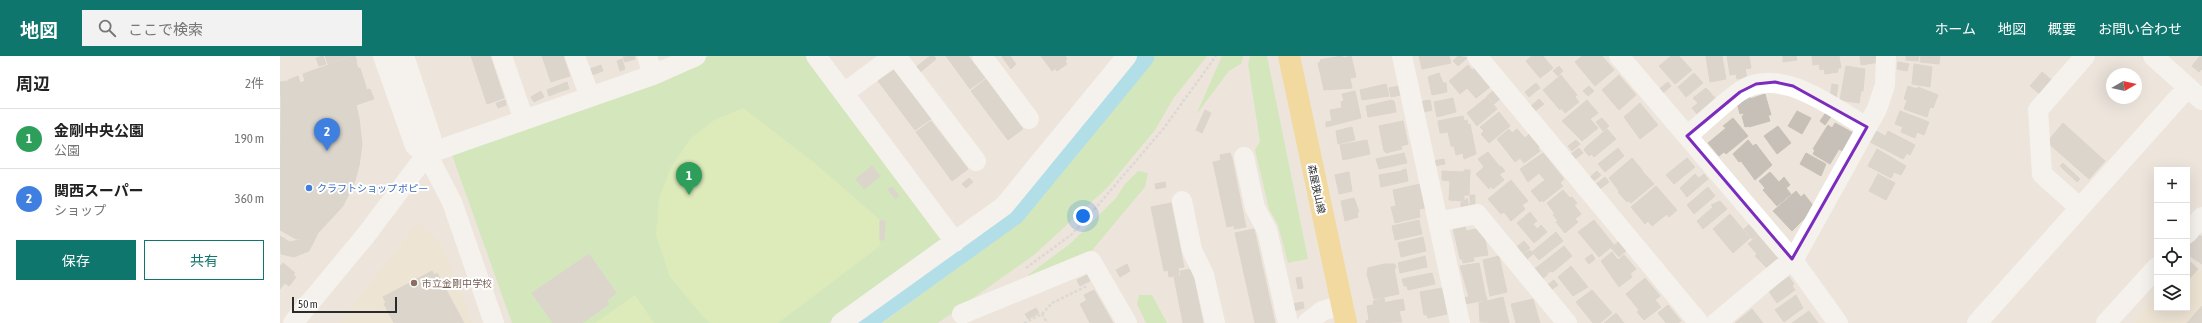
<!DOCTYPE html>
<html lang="ja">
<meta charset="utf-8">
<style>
body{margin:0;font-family:"Asap Condensed","Noto Sans JP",sans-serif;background:#f2f2f2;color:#222}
.controls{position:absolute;right:12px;bottom:12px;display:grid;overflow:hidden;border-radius:0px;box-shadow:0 4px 16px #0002}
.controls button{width:36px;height:36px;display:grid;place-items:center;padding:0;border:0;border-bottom:1px solid #e0e0e0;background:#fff;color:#222;font:20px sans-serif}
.compass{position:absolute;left:1826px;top:12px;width:36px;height:36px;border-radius:50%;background:#fff;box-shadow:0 4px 16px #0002;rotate:81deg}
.scale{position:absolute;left:12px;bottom:10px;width:105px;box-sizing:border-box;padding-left:4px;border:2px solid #2b2b2b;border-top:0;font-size:11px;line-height:14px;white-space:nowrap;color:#2b2b2b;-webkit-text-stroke:3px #fff;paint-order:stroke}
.you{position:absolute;left:803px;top:160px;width:14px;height:14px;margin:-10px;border:3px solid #fff;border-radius:50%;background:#1a73e8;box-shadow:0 0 0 6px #1a73e833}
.badge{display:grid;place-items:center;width:26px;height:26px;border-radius:50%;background:#0f766e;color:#fff;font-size:13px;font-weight:700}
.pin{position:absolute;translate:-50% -33px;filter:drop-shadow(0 1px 2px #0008)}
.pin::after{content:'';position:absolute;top:21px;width:14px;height:12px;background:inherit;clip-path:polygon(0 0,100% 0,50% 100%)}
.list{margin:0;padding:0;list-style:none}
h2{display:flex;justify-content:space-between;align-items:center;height:52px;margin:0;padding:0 16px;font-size:17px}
h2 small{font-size:13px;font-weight:400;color:#767676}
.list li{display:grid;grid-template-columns:26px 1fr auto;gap:12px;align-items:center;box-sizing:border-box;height:60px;padding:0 16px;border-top:1px solid #e0e0e0}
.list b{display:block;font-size:15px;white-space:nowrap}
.list p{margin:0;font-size:13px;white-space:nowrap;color:#767676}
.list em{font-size:13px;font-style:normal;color:#767676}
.actions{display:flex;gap:8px;padding:12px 16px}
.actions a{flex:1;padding:9px 0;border:1px solid #0f766e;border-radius:0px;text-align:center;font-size:14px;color:#0f766e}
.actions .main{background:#0f766e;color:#fff}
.icon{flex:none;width:22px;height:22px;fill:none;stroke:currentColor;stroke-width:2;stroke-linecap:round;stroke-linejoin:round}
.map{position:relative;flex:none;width:1922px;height:267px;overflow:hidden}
header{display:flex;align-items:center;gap:24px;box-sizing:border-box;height:56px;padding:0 20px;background:#0f766e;color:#fff}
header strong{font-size:19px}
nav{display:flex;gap:22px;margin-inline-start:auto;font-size:14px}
.search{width:280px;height:36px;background:#f2f2f2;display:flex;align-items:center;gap:10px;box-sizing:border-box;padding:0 14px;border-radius:0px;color:#767676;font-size:15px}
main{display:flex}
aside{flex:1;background:#fff}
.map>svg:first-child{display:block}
.education{fill:#f0e2cb}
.green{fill:#b5e796}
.pitch{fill:#cbef91}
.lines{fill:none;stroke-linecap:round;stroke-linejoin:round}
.river{stroke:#6ad6f5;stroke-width:25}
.building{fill:#c6c0b8;stroke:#c9c1b6}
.path{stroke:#c8c8c8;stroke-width:2.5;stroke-dasharray:3 2;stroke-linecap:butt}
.minor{stroke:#fff;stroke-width:20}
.major{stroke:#f8cb57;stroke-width:22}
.marked{fill:none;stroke:#7b2cbf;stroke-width:3;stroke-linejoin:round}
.shop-dot{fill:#3f7fe0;stroke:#fff;stroke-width:1.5}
.education-dot{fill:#8d6e63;stroke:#fff;stroke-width:1.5}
.labels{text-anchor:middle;stroke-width:4;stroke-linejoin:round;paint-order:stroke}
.shop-label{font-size:10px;fill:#366cbe;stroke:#fff;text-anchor:start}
.street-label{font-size:10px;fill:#2b2b2b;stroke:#fff}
.education-label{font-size:10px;fill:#785e54;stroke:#fff;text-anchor:start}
</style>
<header>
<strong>地図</strong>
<div class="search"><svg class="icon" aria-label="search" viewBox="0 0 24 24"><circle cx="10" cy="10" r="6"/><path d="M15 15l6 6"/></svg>ここで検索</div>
<nav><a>ホーム</a><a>地図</a><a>概要</a><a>お問い合わせ</a></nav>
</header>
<main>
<aside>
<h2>周辺<small>2件</small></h2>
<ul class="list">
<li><span class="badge" style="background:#2e9e5b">1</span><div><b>金剛中央公園</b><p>公園</p></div><em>190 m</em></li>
<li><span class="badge" style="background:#3f7fe0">2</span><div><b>関西スーパー</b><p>ショップ</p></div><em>360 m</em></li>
</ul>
<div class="actions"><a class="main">保存</a><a>共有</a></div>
</aside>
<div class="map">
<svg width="1922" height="267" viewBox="0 0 1922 267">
<rect width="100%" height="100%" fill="#ede5dc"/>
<path class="education" d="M 138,166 L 161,187 L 193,267 L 59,267 Z
M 1908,202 L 1922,215 L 1922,267 L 1854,267 L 1877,239 L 1877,252 L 1907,252 Z"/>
<path class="green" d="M 429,0 L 529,0 L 665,182 L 549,267 L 232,267 L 172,99 Z
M 875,0 L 927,0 L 893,43 L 875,74 L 828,131 L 754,199 L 658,267 L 602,267 L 738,168 Z
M 942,0 L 963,0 L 962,7 L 949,15 L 916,59 Z
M 970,0 L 987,0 L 1028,203 L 1008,207 L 998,169 L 989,153 L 975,94 L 980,86 L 968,8 Z
M 858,115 L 868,117 L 865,131 L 804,204 L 747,224 L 748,219 L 791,187 L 836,142 L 845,128 Z
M 859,239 L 872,239 L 887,267 L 866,267 L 857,248 Z"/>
<path class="pitch" d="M 463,52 L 536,108 L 599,163 L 600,190 L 498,267 L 431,267 L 423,261 L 390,221 L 376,179 L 379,143 L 391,111 L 411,82 L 434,64 Z
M 355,239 L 374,267 L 315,267 Z"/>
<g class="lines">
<path class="river" d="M 580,267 L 733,157 L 862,0"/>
</g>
<path class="building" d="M 43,0 L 46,8 L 39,10 L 36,2 Z
M 45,0 L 70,0 L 48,8 Z
M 73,0 L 75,0 L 77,6 L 25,25 L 23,18 Z
M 191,0 L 210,0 L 224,42 L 207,48 Z
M 262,0 L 283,0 L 290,20 L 271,26 Z
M 354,0 L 355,3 L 345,6 L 343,1 Z
M 650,0 L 654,0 L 656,3 L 639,17 L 635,12 Z
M 666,0 L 688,0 L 705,22 L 690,33 Z
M 723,0 L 730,0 L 736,8 L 731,13 L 722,1 Z
M 761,0 L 785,0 L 787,3 L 772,15 Z
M 1061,0 L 1064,2 L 1071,0 L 1076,21 L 1070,22 L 1072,32 L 1044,34 L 1038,7 L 1041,6 L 1040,4 Z
M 1139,0 L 1169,0 L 1171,7 L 1142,13 Z
M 1178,0 L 1187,2 L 1178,10 L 1173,5 Z
M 1252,0 L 1263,0 L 1273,12 L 1260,22 L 1246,5 Z
M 1302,0 L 1322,0 L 1334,14 L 1315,30 L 1295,6 Z
M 1391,0 L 1399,0 L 1412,14 L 1395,28 L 1379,10 Z
M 1426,0 L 1442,0 L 1446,23 L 1430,26 Z
M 1447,0 L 1469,0 L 1471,12 L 1465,13 L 1467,22 L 1457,23 L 1456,18 L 1450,19 Z
M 1503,0 L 1516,0 L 1517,4 L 1503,6 Z
M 1532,0 L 1559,0 L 1561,12 L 1558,12 L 1558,16 L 1545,18 L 1544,13 L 1540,14 L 1539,8 L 1533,9 Z
M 1580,0 L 1599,0 L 1600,6 L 1581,9 Z
M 1626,0 L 1639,0 L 1638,5 L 1626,4 Z
M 1641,0 L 1660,0 L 1659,8 L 1640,6 Z
M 1920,0 L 1922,0 L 1922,13 L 1919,16 L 1912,10 Z
M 342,3 L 345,13 L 340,15 L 337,5 Z
M 785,5 L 787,8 L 777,15 L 775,12 Z
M 1618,6 L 1629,8 L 1627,15 L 1617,13 Z
M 76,7 L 78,12 L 22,32 L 20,27 Z
M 1634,8 L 1652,11 L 1650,31 L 1632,28 Z
M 321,9 L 323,15 L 309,20 L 307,14 Z
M 1188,9 L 1192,14 L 1195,12 L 1210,31 L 1196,42 L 1187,32 L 1180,38 L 1169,25 Z
M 1279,10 L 1283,15 L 1278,20 L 1273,15 Z
M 1566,10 L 1585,13 L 1583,35 L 1581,35 L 1579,47 L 1560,44 Z
M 80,12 L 87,34 L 90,33 L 94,43 L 76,49 L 79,62 L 82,88 L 79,110 L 74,128 L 63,150 L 38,177 L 29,195 L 14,201 L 1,198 L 0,180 L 10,186 L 23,183 L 16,183 L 0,174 L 1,40 Z
M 614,14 L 651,63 L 635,74 L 598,25 Z
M 1762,16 L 1773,25 L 1761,39 L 1750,30 Z
M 1159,17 L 1163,27 L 1166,27 L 1167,36 L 1152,39 L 1148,21 Z
M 1414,17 L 1423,27 L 1406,41 L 1398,31 Z
M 1281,19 L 1297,39 L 1295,41 L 1299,46 L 1285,57 L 1281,52 L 1280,54 L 1263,34 Z
M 1339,19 L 1356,39 L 1339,54 L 1322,34 Z
M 18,20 L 22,32 L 12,36 L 8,24 Z
M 706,23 L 743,73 L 728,84 L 691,35 Z
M 8,25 L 12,36 L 0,40 L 0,26 Z
M 287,26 L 289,33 L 279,36 L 277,30 Z
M 1388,26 L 1391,30 L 1383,37 L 1379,33 Z
M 1256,27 L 1260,32 L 1249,41 L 1245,36 Z
M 1106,28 L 1109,40 L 1082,44 L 1080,34 Z
M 1552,28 L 1558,29 L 1556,42 L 1550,41 Z
M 277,30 L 279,36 L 269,40 L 267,34 Z
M 1119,30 L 1121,39 L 1111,41 L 1109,32 Z
M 1309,30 L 1314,35 L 1308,40 L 1303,35 Z
M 1628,30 L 1637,33 L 1638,31 L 1658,39 L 1653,52 L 1650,51 L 1647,61 L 1624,53 L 1627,44 L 1624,43 Z
M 1426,32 L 1436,43 L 1418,59 L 1412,52 L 1418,47 L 1413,42 Z
M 1214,34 L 1221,42 L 1214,48 L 1207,40 Z
M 261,35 L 264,41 L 254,46 L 251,41 Z
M 1075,35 L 1081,62 L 1046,71 L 1046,66 L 1052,65 L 1050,54 L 1062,52 L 1061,46 L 1064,45 L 1062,38 Z
M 1485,38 L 1491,59 L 1488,59 L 1490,65 L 1469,71 L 1469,70 L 1465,71 L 1462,60 L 1464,59 L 1463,57 L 1460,58 L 1457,47 L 1470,41 L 1470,43 Z
M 1207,41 L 1217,53 L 1197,70 L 1187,57 Z
M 1173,42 L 1176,56 L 1157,61 L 1154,46 Z
M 1259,43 L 1264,48 L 1255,55 L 1251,50 Z
M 225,44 L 226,49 L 218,52 L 216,47 Z
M 1112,44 L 1114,45 L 1116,56 L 1088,61 L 1086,50 Z
M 1150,44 L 1152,54 L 1141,57 L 1139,46 Z
M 1307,44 L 1318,57 L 1310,63 L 1318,72 L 1302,85 L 1282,65 Z
M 1360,47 L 1378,69 L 1360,83 L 1344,61 Z
M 925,54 L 931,57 L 922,77 L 916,74 Z
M 1517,55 L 1531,62 L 1522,78 L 1508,70 Z
M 1547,55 L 1552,59 L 1545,69 L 1540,65 Z
M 1620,55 L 1649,66 L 1644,79 L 1637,76 L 1635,82 L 1621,76 L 1623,71 L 1615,68 Z
M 1219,56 L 1230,70 L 1209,87 L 1201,78 L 1204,75 L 1200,71 Z
M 1183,60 L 1184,65 L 1187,64 L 1188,69 L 1190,68 L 1196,98 L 1184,103 L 1183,97 L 1176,99 L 1174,90 L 1171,90 L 1168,76 L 1160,77 L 1158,65 Z
M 1322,62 L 1329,70 L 1323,75 L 1316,66 Z
M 1453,62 L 1468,80 L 1446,98 L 1444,96 L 1439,100 L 1428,87 L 1446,72 L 1443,70 Z
M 651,65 L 688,113 L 672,125 L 636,76 Z
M 1123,65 L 1128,88 L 1121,90 L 1122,93 L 1106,97 L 1104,95 L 1099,70 Z
M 1555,67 L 1575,78 L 1564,96 L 1559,93 L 1550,108 L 1533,98 L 1535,94 L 1533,93 L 1548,69 L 1552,72 Z
M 1783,67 L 1825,105 L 1809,123 L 1767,86 Z
M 1498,70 L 1511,87 L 1497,98 L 1484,80 Z
M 1072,71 L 1075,84 L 1058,88 L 1056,75 Z
M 1229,73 L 1232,77 L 1237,73 L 1245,82 L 1249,78 L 1260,90 L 1258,92 L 1260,95 L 1244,107 L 1240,102 L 1235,106 L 1217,83 Z
M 1327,73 L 1336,83 L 1314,101 L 1312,98 L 1309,100 L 1304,94 L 1306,91 Z
M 1594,74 L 1605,80 L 1600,91 L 1588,85 Z
M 1608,75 L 1635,89 L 1630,99 L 1627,97 L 1623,103 L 1600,91 Z
M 1087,84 L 1090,98 L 1063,104 L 1060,89 Z
M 1296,84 L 1300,88 L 1292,95 L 1288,90 Z
M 1468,84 L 1473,90 L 1476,88 L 1492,109 L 1475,124 L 1461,105 L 1459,106 L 1453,98 Z
M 1299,92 L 1303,97 L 1295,103 L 1291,98 Z
M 1338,92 L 1344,100 L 1325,116 L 1318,108 Z
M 1597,93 L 1626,110 L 1621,119 L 1614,116 L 1611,122 L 1588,110 Z
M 1208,96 L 1220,111 L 1216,114 L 1224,124 L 1213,133 L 1211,130 L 1209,133 L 1196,118 L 1204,111 L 1198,103 Z
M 950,97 L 952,102 L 941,104 L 940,99 Z
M 1124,97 L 1127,107 L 1099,113 L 1096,103 Z
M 1263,97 L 1284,123 L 1280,127 L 1283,130 L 1263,146 L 1262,144 L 1260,146 L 1251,135 L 1265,124 L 1259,117 L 1248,126 L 1240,113 Z
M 1526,97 L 1546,108 L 1541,120 L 1520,108 Z
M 952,102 L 965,167 L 947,171 L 933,106 Z
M 1352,102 L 1363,115 L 1339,135 L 1329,122 Z
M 1407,102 L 1415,111 L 1394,128 L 1386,119 Z
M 1164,103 L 1165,108 L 1154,110 L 1153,105 Z
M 1783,107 L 1800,123 L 1797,126 L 1780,110 Z
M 592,110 L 600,120 L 584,133 L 576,123 Z
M 1221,110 L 1225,115 L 1220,118 L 1216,114 Z
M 1126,113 L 1128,125 L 1124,126 L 1122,114 Z
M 1184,114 L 1190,114 L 1189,139 L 1184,139 L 1184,145 L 1169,144 L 1170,125 L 1162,124 L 1162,115 L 1184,116 Z
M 1122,115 L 1124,126 L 1101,131 L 1099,119 Z
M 1317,115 L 1321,119 L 1314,125 L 1310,121 Z
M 1069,116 L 1072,135 L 1059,138 L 1055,119 Z
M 1363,116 L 1374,128 L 1351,147 L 1349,145 L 1347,146 L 1338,136 Z
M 1490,116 L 1499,126 L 1504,121 L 1510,129 L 1506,132 L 1511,138 L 1497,150 L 1483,134 L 1485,132 L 1479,125 Z
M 1415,118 L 1419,122 L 1424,118 L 1428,123 L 1407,141 L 1400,132 Z
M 1598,118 L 1615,127 L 1606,144 L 1589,135 Z
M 1325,121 L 1329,126 L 1320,133 L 1316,128 Z
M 689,122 L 693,126 L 686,132 L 682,128 Z
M 1231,124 L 1248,145 L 1242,149 L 1245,153 L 1231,165 L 1224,156 L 1221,158 L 1208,143 Z
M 885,126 L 886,131 L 876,133 L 875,128 Z
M 1140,128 L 1145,152 L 1139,153 L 1140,161 L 1115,167 L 1111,151 L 1116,150 L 1113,134 Z
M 1376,130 L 1397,154 L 1389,161 L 1387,158 L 1372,170 L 1368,165 L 1365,168 L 1351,151 Z
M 612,131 L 619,140 L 615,143 L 608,133 Z
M 1428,131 L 1435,140 L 1414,158 L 1407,149 Z
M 1283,134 L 1290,142 L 1292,141 L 1297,147 L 1294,149 L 1301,158 L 1295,163 L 1298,166 L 1285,177 L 1276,166 L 1278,165 L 1273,159 L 1275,158 L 1267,147 Z
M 1516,135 L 1521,141 L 1524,138 L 1535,152 L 1512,175 L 1493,155 Z
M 1190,139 L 1195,139 L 1195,150 L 1190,150 Z
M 1074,142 L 1079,156 L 1077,157 L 1078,161 L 1065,165 L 1061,145 Z
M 1187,142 L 1189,152 L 1181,152 L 1181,146 L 1184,146 L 1184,144 L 1187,144 Z
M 1440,145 L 1447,153 L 1423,173 L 1417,165 L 1433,151 L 1431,149 Z
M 891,147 L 904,211 L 884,215 L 871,151 Z
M 1250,156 L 1257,165 L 1253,168 L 1257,173 L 1261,169 L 1267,176 L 1254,187 L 1237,167 Z
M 1450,158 L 1470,182 L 1453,197 L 1433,173 Z
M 1139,164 L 1142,178 L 1115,184 L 1112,170 Z
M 1314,164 L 1334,189 L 1319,201 L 1298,176 Z
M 600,165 L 605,165 L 604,184 L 600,184 Z
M 1472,166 L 1481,176 L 1472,183 L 1464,173 Z
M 965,167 L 966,171 L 954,173 L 954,169 Z
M 1185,169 L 1186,175 L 1196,173 L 1205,182 L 1208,199 L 1180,203 L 1173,172 Z
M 974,173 L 995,267 L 975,267 L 955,177 Z
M 1276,176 L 1283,185 L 1259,204 L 1252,196 Z
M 1481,177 L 1500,204 L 1489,214 L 1475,200 L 1477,198 L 1468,188 Z
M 1918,177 L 1922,181 L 1922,208 L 1907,198 L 1907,190 Z
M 1143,181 L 1146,195 L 1121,201 L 1118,187 Z
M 1244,185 L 1250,192 L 1240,200 L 1234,193 Z
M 1339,185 L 1347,194 L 1339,201 L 1331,192 Z
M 1284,190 L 1292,200 L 1273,216 L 1271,215 L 1269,217 L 1261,208 Z
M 1250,194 L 1253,198 L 1245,205 L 1241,200 Z
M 1332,196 L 1338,204 L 1344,199 L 1356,213 L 1350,218 L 1352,221 L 1339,231 L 1321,205 Z
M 309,198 L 336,237 L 327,244 L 329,248 L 302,267 L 273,267 L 252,237 Z
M 1312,198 L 1315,203 L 1309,208 L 1305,203 Z
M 1145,200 L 1147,211 L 1120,217 L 1118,207 Z
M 1193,200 L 1194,205 L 1183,207 L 1182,203 Z
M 1219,200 L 1227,236 L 1210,240 L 1203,204 Z
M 1908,204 L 1918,213 L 1910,222 L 1907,219 Z
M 3,207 L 15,217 L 13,219 L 16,221 L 9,230 L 5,227 L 0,233 L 0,210 Z
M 1199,207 L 1205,237 L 1189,241 L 1180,210 Z
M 847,208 L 850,215 L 840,221 L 836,214 Z
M 1104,208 L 1115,208 L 1116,212 L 1114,212 L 1119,238 L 1094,243 L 1087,218 L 1088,212 Z
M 1261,208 L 1268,218 L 1261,224 L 1253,214 Z
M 1291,210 L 1308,231 L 1293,240 L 1278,221 Z
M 898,212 L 899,219 L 889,221 L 888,214 Z
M 911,213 L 912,218 L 901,220 L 900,215 Z
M 152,215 L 154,219 L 157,217 L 184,267 L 114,267 L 104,248 L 106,247 L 103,241 Z
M 1152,217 L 1155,228 L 1128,234 L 1127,230 L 1124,230 L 1122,223 Z
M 913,218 L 923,267 L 903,267 L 894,221 Z
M 807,219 L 810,225 L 800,230 L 797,224 Z
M 1021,221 L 1023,232 L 1018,233 L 1016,222 Z
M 1509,221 L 1514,228 L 1512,230 L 1515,234 L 1497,247 L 1488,234 Z
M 1365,222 L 1380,240 L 1375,244 L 1381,251 L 1364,264 L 1357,256 L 1359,254 L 1346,238 Z
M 1274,224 L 1278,229 L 1270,235 L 1266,230 Z
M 1162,232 L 1167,258 L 1148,262 L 1147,259 L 1144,259 L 1140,236 Z
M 814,234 L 817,239 L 807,245 L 804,239 Z
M 1312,234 L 1332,257 L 1320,267 L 1313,267 L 1296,246 Z
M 1205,237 L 1207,244 L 1185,248 L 1183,242 Z
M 817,239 L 833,267 L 810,267 L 800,248 Z
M 1516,239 L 1523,252 L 1504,266 L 1495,254 Z
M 1223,241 L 1229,267 L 1200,266 L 1199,247 Z
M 1104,242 L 1105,247 L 1094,249 L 1093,245 Z
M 1123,243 L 1125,254 L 1119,255 L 1122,266 L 1086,267 L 1086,265 L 1089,264 L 1087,250 Z
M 1253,243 L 1260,267 L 1236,267 L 1231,248 Z
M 1023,246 L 1024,252 L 1014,255 L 1012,248 Z
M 1388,249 L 1401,265 L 1398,267 L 1386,267 L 1378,257 Z
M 1922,250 L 1922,267 L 1907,267 Z
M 756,252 L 759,257 L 748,263 L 745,258 Z
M 1472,253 L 1483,267 L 1455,267 Z
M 1529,255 L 1538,267 L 1512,267 Z
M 1336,257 L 1344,267 L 1324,267 Z"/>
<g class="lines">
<path class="path" d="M 746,212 L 791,179 L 807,162 L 884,72 L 936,0
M 762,258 L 767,267
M 744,267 L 762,258 L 772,247 L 807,230"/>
<path class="minor" d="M 103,0 L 135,90 L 147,98 L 172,146 L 214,267
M 222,0 L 244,64
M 295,0 L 310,41
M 367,0 L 373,19
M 536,0 L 675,186
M 616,0 L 696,105
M 702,0 L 749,63
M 1122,0 L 1180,267
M 1197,0 L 1419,267
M 1339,0 L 1512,203 L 1558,267
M 1873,0 L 1922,44
M 564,37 L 614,0
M 1407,80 C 1424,66 1441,49 1459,36 C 1499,8 1551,51 1587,71
M 147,98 L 373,19 L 416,0
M 964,101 L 975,152 L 987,174 L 1008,267
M 902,145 L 912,194 L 924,219 L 935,267
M 1800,152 L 1762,118 L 1758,54 L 1805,0
M 1158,166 L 1197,158 L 1287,267
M 1907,178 L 1922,161
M 682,258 L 811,205 L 847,267
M 13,267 L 86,179 L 147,98 L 151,81 L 124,0
M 561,267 L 724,150 L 847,0
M 1027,267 L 1042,255 L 1062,249
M 1436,267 L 1515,201 L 1597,53 L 1605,29 L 1606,0
M 1697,267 L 1908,31
M 1826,267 L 1877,211"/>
<path class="major" d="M 1009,0 L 1066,267"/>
</g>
<path d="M0 0H1922V267H0ZM 1495,26 L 1513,30 L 1587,71 L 1512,203 L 1407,80 L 1460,36 L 1476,28 Z" fill="#ede5dc" fill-opacity=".55" fill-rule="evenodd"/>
<path class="marked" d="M 1495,26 L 1513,30 L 1587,71 L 1512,203 L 1407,80 L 1460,36 L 1476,28 Z"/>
<circle class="shop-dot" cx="29" cy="132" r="4"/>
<circle class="education-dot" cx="134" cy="227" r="4"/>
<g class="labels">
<g class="shop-label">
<text x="37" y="136">クラフトショップ ポピー</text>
</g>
<g class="street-label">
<text transform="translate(1037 133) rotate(78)" y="4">森屋狭山線</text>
</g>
<g class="education-label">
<text x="142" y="231">市立金剛中学校</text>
</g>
</g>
</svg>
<div class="controls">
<button>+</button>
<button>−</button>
<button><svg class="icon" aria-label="locate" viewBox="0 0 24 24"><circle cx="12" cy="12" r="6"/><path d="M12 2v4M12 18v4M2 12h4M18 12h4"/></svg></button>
<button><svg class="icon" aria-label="layers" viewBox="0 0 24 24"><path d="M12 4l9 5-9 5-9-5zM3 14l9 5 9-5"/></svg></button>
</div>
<svg class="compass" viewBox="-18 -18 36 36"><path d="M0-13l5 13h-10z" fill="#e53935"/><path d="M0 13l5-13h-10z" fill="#767676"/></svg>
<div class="scale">50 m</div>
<div class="you"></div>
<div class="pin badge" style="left:409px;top:139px;background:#2e9e5b">1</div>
<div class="pin badge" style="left:47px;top:95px;background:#3f7fe0">2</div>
</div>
</main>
